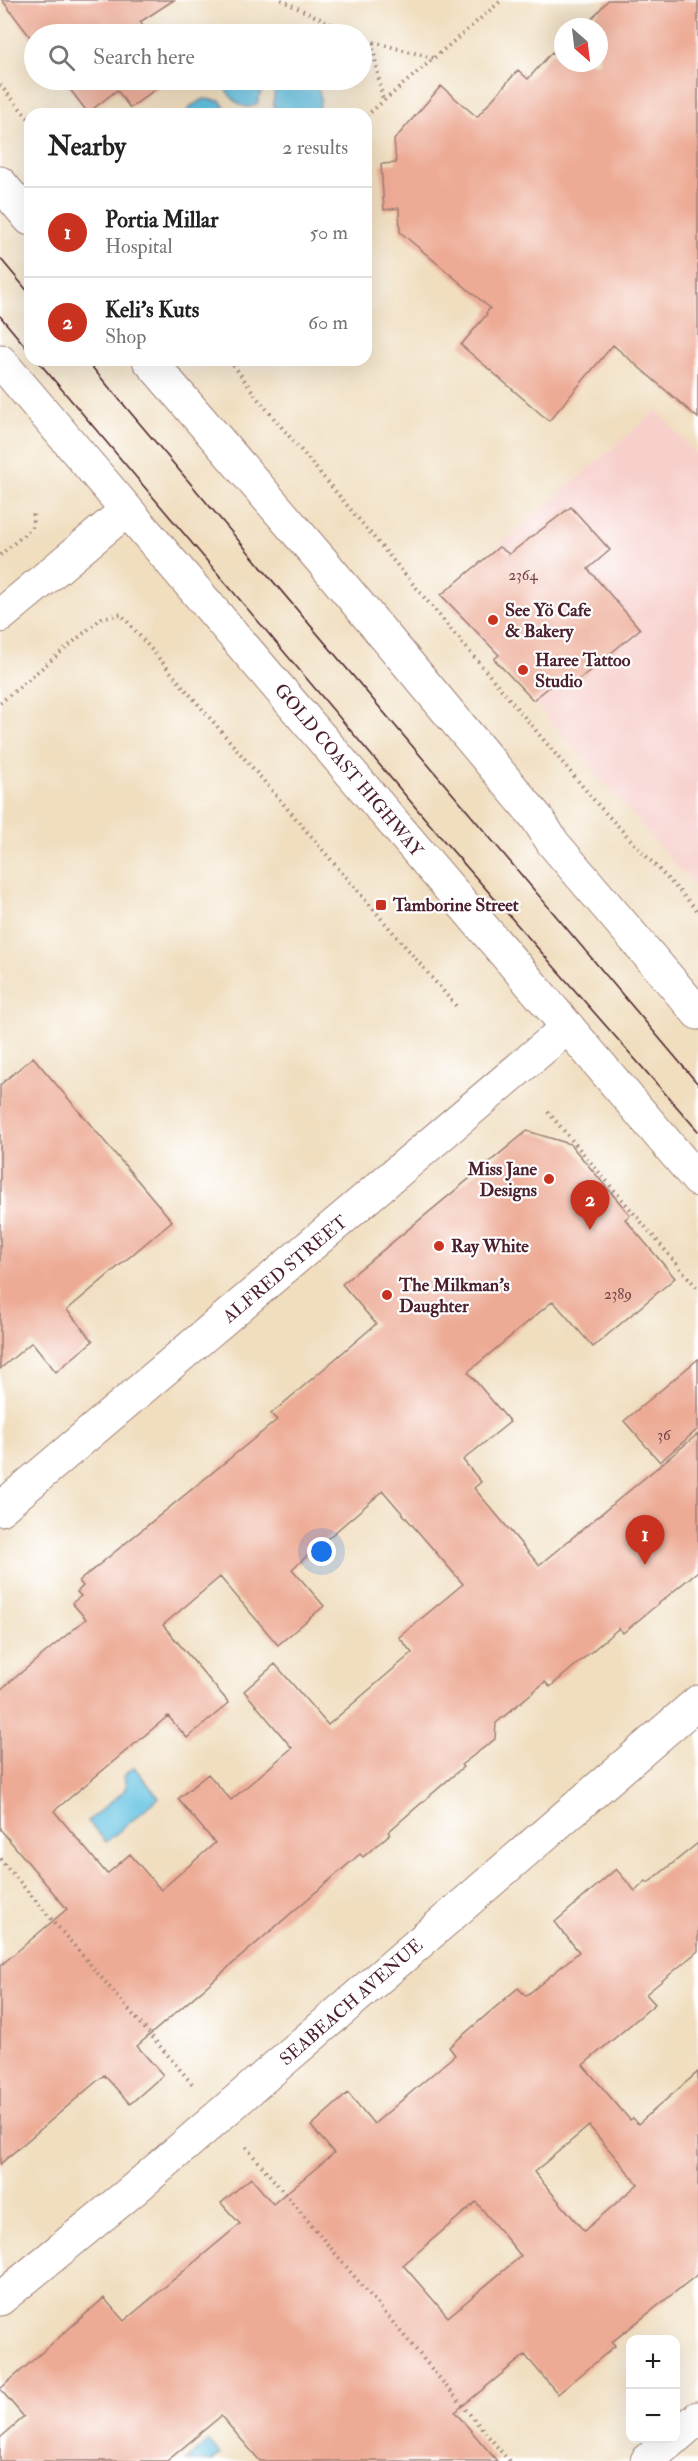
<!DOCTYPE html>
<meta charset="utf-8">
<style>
body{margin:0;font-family:"IM FELL Double Pica",serif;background:#f2f2f2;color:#222}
.controls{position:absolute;right:18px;bottom:18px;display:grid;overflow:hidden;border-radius:12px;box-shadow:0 6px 24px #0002}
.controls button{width:54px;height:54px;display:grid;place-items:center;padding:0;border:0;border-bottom:2px solid #e0e0e0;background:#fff;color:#222;font:30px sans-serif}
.compass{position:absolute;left:554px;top:18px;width:54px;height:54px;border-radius:50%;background:#fff;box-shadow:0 6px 24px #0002;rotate:152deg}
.you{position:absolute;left:322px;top:1552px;width:21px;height:21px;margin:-15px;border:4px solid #fff;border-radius:50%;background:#1a73e8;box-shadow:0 0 0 9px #1a73e833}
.badge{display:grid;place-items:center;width:39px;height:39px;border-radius:50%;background:#c8321e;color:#fff;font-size:20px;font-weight:700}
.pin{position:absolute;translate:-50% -50px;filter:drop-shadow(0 2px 3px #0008)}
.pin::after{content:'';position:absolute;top:32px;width:21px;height:18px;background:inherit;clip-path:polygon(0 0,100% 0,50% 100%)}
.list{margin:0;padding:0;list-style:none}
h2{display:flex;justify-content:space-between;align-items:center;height:78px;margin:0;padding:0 24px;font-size:26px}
h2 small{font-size:20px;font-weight:400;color:#767676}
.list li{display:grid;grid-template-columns:39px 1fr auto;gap:18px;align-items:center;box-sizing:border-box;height:90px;padding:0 24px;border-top:2px solid #e0e0e0}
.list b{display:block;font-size:22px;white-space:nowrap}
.list p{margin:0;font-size:20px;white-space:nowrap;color:#767676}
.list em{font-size:20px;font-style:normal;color:#767676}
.icon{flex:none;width:33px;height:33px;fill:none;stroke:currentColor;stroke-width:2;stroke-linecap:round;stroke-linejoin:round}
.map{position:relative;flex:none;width:698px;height:2461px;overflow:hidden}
.search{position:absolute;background:#fff;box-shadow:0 6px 24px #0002;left:24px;top:24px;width:348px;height:66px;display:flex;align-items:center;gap:15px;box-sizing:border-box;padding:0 21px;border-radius:33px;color:#767676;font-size:22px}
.panel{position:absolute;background:#fff;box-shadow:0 6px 24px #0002;left:24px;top:108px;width:348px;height:258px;border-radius:18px}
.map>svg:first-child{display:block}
.built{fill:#f7d0cc}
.water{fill:#64c2e2;stroke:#577086;stroke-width:1.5}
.building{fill:#edab95;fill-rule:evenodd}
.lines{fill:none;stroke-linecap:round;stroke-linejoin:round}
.minor-casing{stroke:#9d7e75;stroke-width:35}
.highway-casing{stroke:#9d7e75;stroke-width:35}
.path{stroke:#9d7e75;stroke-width:4;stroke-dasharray:1.5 4.5;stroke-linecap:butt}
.minor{stroke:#fff;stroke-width:33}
.highway{stroke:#fff;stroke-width:33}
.tram{stroke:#4a1f2b;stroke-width:1.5}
.poi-dot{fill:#c8321e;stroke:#fff;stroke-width:2}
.labels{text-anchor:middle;stroke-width:4.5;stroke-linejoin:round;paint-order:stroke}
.number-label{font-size:15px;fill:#734246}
.poi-label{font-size:18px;font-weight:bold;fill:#4a1f2b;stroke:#fff;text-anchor:start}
.street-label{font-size:18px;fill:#4a1f2b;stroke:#fff}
</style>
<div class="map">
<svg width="698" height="2461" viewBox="0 0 698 2461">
<rect width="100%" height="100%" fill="#fff"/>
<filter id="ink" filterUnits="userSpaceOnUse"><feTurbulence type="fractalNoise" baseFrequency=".0167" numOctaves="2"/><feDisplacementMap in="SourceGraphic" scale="12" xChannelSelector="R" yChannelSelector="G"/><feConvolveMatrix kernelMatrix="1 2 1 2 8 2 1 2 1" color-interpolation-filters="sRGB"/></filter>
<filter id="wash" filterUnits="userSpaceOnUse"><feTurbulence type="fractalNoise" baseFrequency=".008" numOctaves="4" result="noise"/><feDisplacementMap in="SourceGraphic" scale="24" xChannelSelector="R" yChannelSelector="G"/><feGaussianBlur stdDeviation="1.35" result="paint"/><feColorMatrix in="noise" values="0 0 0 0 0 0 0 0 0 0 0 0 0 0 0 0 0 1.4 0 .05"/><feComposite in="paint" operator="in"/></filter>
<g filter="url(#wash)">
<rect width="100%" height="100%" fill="#f0debf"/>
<path class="built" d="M 657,410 L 698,457 L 698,891 L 441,595 Z"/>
<path class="water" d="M 219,80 L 310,80 C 322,88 323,102 316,114 L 278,114 L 273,104 L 275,89 L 268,85 L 261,92 L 257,104 C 241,115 227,92 219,80 Z
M 204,99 L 220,101 L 230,114 L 186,114 L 191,106 Z
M 134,1767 L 159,1798 L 106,1842 L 88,1821 L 123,1792 L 126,1786 L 124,1776 Z
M 209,2441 L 220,2455 L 212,2461 L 186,2461 Z"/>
<g id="blocks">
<path class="building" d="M 2,0 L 174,0 L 140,22 L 149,34 L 34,34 L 34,42 Z
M 608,0 L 698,0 L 698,418 L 613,345 L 549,421 L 461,345 L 487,314 L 486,313 L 490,308 L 400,232 L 399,208 L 384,210 L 381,164 L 396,163 L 394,140 L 441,86 L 477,117 L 518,70 L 528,79 L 552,52 L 558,57 L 563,52 L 563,63 L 599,63 L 599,27 L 585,27 Z
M 63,80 L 168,80 L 130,108 L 117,90 L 88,113 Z
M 571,507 L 610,550 L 588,569 L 640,629 L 571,686 L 562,677 L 533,700 L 494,659 L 499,655 L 441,595 L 499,547 L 509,554 Z
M 33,1057 L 172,1221 L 67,1310 L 93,1341 L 56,1372 L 32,1342 L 0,1369 L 0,1085 Z
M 527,1131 L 570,1144 L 630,1215 L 625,1219 L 675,1278 L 593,1347 L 553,1301 L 468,1372 L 510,1422 L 463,1460 L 481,1482 L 474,1488 L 539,1565 L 698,1434 L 698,1571 L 623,1633 L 619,1628 L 550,1687 L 545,1682 L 496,1723 L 495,1739 L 461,1765 L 463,1767 L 388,1832 L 390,1834 L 363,1857 L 360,1854 L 137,2046 L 163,2075 L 130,2104 L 104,2075 L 0,2164 L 0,1966 L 67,1909 L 0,1829 L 0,1690 L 86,1619 L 72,1603 L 81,1596 L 77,1592 L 83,1586 L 79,1581 L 277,1420 L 271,1414 L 376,1324 L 342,1284 ZM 383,1491 L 463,1584 L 399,1637 L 412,1653 L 328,1725 L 275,1664 L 244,1691 L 292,1748 L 231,1800 L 208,1774 L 178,1799 L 215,1843 L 161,1890 L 130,1854 L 107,1874 L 54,1811 L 168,1716 L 187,1738 L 229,1703 L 163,1625 L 220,1577 L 278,1645 L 324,1606 L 292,1569 Z
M 698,1359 L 698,1429 L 660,1462 L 624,1421 Z
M 698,1843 L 698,1951 L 646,1994 L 655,2004 L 583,2065 L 630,2120 L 633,2118 L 638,2124 L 698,2072 L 698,2274 L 612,2342 L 615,2346 L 558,2394 L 525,2355 L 455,2412 L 497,2461 L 260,2461 L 221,2416 L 167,2461 L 0,2461 L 0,2438 L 24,2417 L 0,2389 L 104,2298 L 124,2321 L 240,2224 L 221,2203 L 251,2178 L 273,2204 L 334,2153 L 311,2126 L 348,2093 L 374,2124 L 455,2055 L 449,2047 L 518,1988 L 526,1996 L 579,1952 L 555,1922 L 616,1869 L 635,1891 L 646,1881 L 648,1883 ZM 589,2126 L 638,2184 L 584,2231 L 534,2172 ZM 476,2202 L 521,2256 L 448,2317 L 403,2265 Z"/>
</g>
</g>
<g filter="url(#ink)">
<use href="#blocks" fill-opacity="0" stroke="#9d7e75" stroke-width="1.5"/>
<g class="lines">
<g class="minor-casing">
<path id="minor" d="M 0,616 L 127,510
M 0,1509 L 568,1027
M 0,2299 L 132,2191 L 698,1702
M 676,2437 L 698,2418
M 647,2461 L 674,2438"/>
</g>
<g class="highway-casing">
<path id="highway" d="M 0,183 L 30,219
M 149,360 L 322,561 L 537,818 L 553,843 L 698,1013
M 0,361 L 698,1180"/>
</g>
<path class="path" d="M 281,0 L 352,34
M 362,39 L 433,58
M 372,43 L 383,101
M 0,85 L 30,120
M 366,116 L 502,0
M 230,360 L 258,399 L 599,806 L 698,911
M 0,555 L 32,528 L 34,510
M 0,703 L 102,618 L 121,614 L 456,1006
M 548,1112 L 698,1289
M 0,1859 L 194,2086
M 246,2147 L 509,2461"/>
<use href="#minor" class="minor"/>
<use href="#highway" class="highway"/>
<path class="tram" d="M 0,258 L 30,294
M 0,316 L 30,352
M 37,360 L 444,841 L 698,1131
M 86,360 L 698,1084"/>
</g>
</g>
<g class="poi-dot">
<circle cx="493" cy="620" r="6"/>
<circle cx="523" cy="670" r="6"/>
<rect x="375" y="899" width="12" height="12" rx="3"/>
<circle cx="549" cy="1179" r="6"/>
<circle cx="439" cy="1246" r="6"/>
<circle cx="387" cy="1295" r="6"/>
</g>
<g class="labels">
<g class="number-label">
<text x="523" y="580">2364</text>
<text x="618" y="1299">2389</text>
<text x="664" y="1440">36</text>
</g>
<g class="poi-label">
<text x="505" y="616">See Yö Cafe<tspan x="505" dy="21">&amp; Bakery</tspan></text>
<text x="535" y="666">Haree Tattoo<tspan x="535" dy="21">Studio</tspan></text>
<text x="393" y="911">Tamborine Street</text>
<text x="537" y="1175" text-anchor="end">Miss Jane<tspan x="537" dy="21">Designs</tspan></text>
<text x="451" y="1252">Ray White</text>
<text x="399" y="1291">The Milkman’s<tspan x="399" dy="21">Daughter</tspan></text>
</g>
<g class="street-label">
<text transform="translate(349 770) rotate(50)" y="6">GOLD COAST HIGHWAY</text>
<text transform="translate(285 1269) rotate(-40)" y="6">ALFRED STREET</text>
<text transform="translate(351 2002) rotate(-41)" y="6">SEABEACH AVENUE</text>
</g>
</g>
</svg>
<div class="controls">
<button>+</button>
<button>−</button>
</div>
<svg class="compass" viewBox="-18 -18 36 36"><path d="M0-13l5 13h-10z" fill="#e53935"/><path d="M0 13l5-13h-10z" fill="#767676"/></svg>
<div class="you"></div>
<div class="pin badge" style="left:645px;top:1565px">1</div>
<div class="pin badge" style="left:590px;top:1230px">2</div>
<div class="search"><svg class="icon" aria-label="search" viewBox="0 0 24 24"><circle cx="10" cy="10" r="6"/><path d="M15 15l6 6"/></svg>Search here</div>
<section class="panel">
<h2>Nearby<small>2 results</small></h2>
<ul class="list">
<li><span class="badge">1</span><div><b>Portia Millar</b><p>Hospital</p></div><em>50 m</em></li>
<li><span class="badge">2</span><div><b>Keli's Kuts</b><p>Shop</p></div><em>60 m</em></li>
</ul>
</section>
</div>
